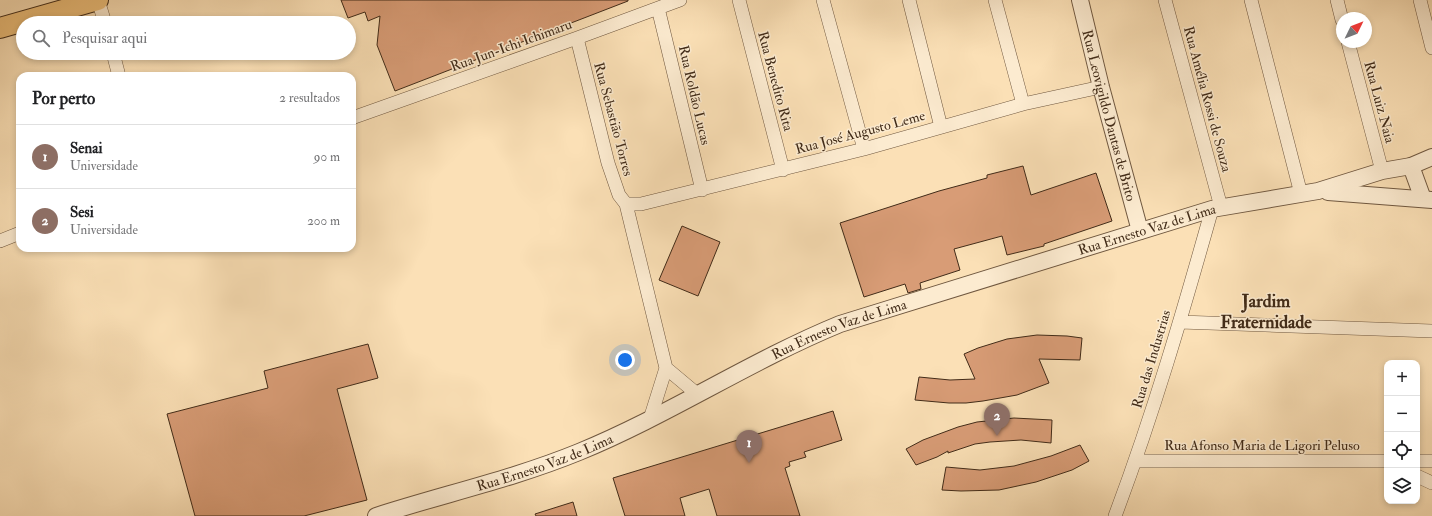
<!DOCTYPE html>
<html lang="pt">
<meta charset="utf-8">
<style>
body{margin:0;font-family:"IM FELL Double Pica",serif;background:#f2f2f2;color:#202124}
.controls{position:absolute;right:12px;bottom:12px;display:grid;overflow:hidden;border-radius:8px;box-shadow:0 2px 6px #0003}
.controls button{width:36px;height:36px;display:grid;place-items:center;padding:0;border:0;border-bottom:1px solid #e0e0e0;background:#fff;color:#202124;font:20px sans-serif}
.compass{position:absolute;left:1336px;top:12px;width:36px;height:36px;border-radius:50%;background:#fff;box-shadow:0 2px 6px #0003;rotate:47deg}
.you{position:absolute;left:625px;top:360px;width:14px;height:14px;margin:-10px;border:3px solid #fff;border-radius:50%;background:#1a73e8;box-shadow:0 0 0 6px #1a73e833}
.badge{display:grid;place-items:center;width:26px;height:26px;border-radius:50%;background:#8f2418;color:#fff;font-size:13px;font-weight:700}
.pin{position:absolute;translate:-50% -33px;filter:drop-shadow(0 1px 2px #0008)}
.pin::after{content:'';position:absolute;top:21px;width:14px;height:12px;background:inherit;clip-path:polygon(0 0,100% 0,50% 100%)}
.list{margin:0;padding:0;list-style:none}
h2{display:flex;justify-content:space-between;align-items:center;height:52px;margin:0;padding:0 16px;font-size:17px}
h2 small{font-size:13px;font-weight:400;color:#757577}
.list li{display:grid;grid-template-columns:26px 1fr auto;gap:12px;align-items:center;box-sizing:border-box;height:64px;padding:0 16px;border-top:1px solid #e0e0e0}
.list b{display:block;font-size:15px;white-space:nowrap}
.list p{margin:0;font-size:13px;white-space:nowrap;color:#757577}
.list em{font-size:13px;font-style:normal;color:#757577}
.icon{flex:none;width:22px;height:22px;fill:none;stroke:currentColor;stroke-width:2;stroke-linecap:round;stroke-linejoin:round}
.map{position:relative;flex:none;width:1432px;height:516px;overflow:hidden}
.search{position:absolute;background:#fff;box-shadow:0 2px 6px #0003;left:16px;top:16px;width:340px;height:44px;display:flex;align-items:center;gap:10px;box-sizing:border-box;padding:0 14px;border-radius:22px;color:#757577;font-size:15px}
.panel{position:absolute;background:#fff;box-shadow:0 2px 6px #0003;left:16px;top:72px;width:340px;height:180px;border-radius:12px}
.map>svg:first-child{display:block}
.building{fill:#d89c76;stroke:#412b18}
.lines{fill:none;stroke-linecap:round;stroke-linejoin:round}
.minor-casing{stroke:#705840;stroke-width:14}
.tertiary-casing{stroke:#705840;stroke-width:18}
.primary-casing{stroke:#412b18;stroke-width:22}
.minor{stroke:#fcebd0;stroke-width:13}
.tertiary{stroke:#fcebd0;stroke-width:16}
.primary{stroke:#eec07b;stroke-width:20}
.labels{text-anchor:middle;stroke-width:3;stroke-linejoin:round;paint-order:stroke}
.street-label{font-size:14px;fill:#412b18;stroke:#fcebd0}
.district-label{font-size:18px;font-weight:bold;fill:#412b18;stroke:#fcebd0}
</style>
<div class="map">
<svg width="1432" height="516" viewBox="0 0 1432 516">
<rect width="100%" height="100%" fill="#fbe0b6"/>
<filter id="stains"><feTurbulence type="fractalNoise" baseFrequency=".005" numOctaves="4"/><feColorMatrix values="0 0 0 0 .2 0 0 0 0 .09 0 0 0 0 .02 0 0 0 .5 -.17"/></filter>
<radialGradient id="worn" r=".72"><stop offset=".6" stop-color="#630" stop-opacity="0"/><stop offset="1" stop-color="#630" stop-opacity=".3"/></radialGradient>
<path class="building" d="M 341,0 L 628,0 L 628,1 L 395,91 L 377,45 L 380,16 L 368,21 L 365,12 L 348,18 Z
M 1023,166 L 1031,195 L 1096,173 L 1112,221 L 1044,244 L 1044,246 L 1007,255 L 1002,236 L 954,249 L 960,270 L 920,283 L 921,289 L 908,293 L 905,284 L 864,297 L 840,223 L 939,191 L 987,178 L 987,175 Z
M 682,226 L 720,242 L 698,296 L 659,280 Z
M 1037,335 L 1067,336 L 1082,338 L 1080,360 L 1039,359 L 1049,383 L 1017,395 L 983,401 L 966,403 L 949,403 L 915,400 L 919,377 L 950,380 L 975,379 L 964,354 L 978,348 L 1007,339 Z
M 368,344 L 378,378 L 337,389 L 367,500 L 304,516 L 195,516 L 167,414 L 268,388 L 264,371 Z
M 833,411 L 842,440 L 804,452 L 806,457 L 789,462 L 790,466 L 785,468 L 800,516 L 717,516 L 709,489 L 680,498 L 685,516 L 625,516 L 613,478 Z
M 1014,418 L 1052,420 L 1051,443 L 1021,440 L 990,442 L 975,444 L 948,453 L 948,451 L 937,457 L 916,465 L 906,449 L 923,440 L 958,427 L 977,422 Z
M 1080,445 L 1089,461 L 1072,470 L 1036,482 L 999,490 L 961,491 L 942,490 L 946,467 L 980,470 L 1014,466 L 1051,456 Z
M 573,502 L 577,516 L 536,516 L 535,514 Z"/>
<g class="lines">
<g class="minor-casing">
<path id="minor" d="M 98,0 L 105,23
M 739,0 L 783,170
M 823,0 L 864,149
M 909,0 L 941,127
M 995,0 L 1023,104
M 1165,0 L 1221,207
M 1251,0 L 1301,194
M 1337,0 L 1342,20
M 1420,0 L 1432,48
M 658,8 L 702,190
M 577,38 L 608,163 L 619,195 L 626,204
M 1348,42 L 1382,171
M 113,53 L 119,76
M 352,118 L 577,38 L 680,0
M 626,204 L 641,204 L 864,149 L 1023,104 L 1101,87
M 626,204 L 666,368 L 650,419
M 0,241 L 20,233
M 1180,322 L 1432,331
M 666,368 L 697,394
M 1136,461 L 1387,461
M 1417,461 L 1432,461
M 1417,476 L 1432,483
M 1115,516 C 1153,415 1183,312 1212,209"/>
</g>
<g class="tertiary-casing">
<g id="tertiary">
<path id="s1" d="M 1080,0 L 1101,87 L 1140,231"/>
<path d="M 1411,166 L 1423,199"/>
<path d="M 1328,192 L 1432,200"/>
<path id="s2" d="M 376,516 C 444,494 513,479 579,452 C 669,415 750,361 840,324 L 1212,209 L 1318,191 L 1382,171 L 1411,166 L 1432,157"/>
</g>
</g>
<g class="primary-casing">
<path id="primary" d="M 0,28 L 98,0"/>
</g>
<use href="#minor" class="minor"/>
<use href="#tertiary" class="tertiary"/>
<use href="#primary" class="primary"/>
</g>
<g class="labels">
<g class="street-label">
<text transform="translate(511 45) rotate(-20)" y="5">Rua Jun-Ichi Ichimaru</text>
<text transform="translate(776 81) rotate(75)" y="5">Rua Benedito Rita</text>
<text transform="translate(695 95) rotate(77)" y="5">Rua Roldão Lucas</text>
<text transform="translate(1208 99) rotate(75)" y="5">Rua Amélia Rossi de Souza</text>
<text transform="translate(1380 102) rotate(75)" y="5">Rua Luiz Naia</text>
<text dy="5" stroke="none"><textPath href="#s1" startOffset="119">Rua Leovigildo Dantas de Brito</textPath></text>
<text transform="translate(614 119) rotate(75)" y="5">Rua Sebastião Torres</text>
<text transform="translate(860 132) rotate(-15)" y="5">Rua José Augusto Leme</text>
<text dy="5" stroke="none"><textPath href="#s2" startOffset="825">Rua Ernesto Vaz de Lima</textPath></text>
<text dy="5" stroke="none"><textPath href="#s2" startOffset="501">Rua Ernesto Vaz de Lima</textPath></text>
<text transform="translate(1151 359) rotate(-73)" y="5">Rua das Industrias</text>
<text x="1262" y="450">Rua Afonso Maria de Ligori Peluso</text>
<text dy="5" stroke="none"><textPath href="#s2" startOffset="177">Rua Ernesto Vaz de Lima</textPath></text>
</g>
<g class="district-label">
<text x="1266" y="307">Jardim<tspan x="1266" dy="21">Fraternidade</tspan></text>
</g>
</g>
<rect width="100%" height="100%" filter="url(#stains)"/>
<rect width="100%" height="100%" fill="url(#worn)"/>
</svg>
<div class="controls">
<button>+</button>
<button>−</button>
<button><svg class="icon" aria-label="locate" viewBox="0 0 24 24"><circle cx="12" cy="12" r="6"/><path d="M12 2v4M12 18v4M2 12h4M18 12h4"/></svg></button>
<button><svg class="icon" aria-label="layers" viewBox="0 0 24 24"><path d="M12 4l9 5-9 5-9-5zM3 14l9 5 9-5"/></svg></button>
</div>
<svg class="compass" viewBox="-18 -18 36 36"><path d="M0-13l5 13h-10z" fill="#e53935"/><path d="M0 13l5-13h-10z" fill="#757577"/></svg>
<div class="you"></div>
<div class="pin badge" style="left:749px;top:463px;background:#8d6e63">1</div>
<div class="pin badge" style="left:997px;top:436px;background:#8d6e63">2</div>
<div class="search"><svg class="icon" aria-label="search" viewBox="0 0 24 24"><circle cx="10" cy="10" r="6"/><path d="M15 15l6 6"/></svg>Pesquisar aqui</div>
<section class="panel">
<h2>Por perto<small>2 resultados</small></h2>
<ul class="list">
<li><span class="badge" style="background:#8d6e63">1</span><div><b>Senai</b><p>Universidade</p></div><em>90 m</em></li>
<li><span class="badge" style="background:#8d6e63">2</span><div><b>Sesi</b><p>Universidade</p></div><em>200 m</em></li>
</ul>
</section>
</div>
